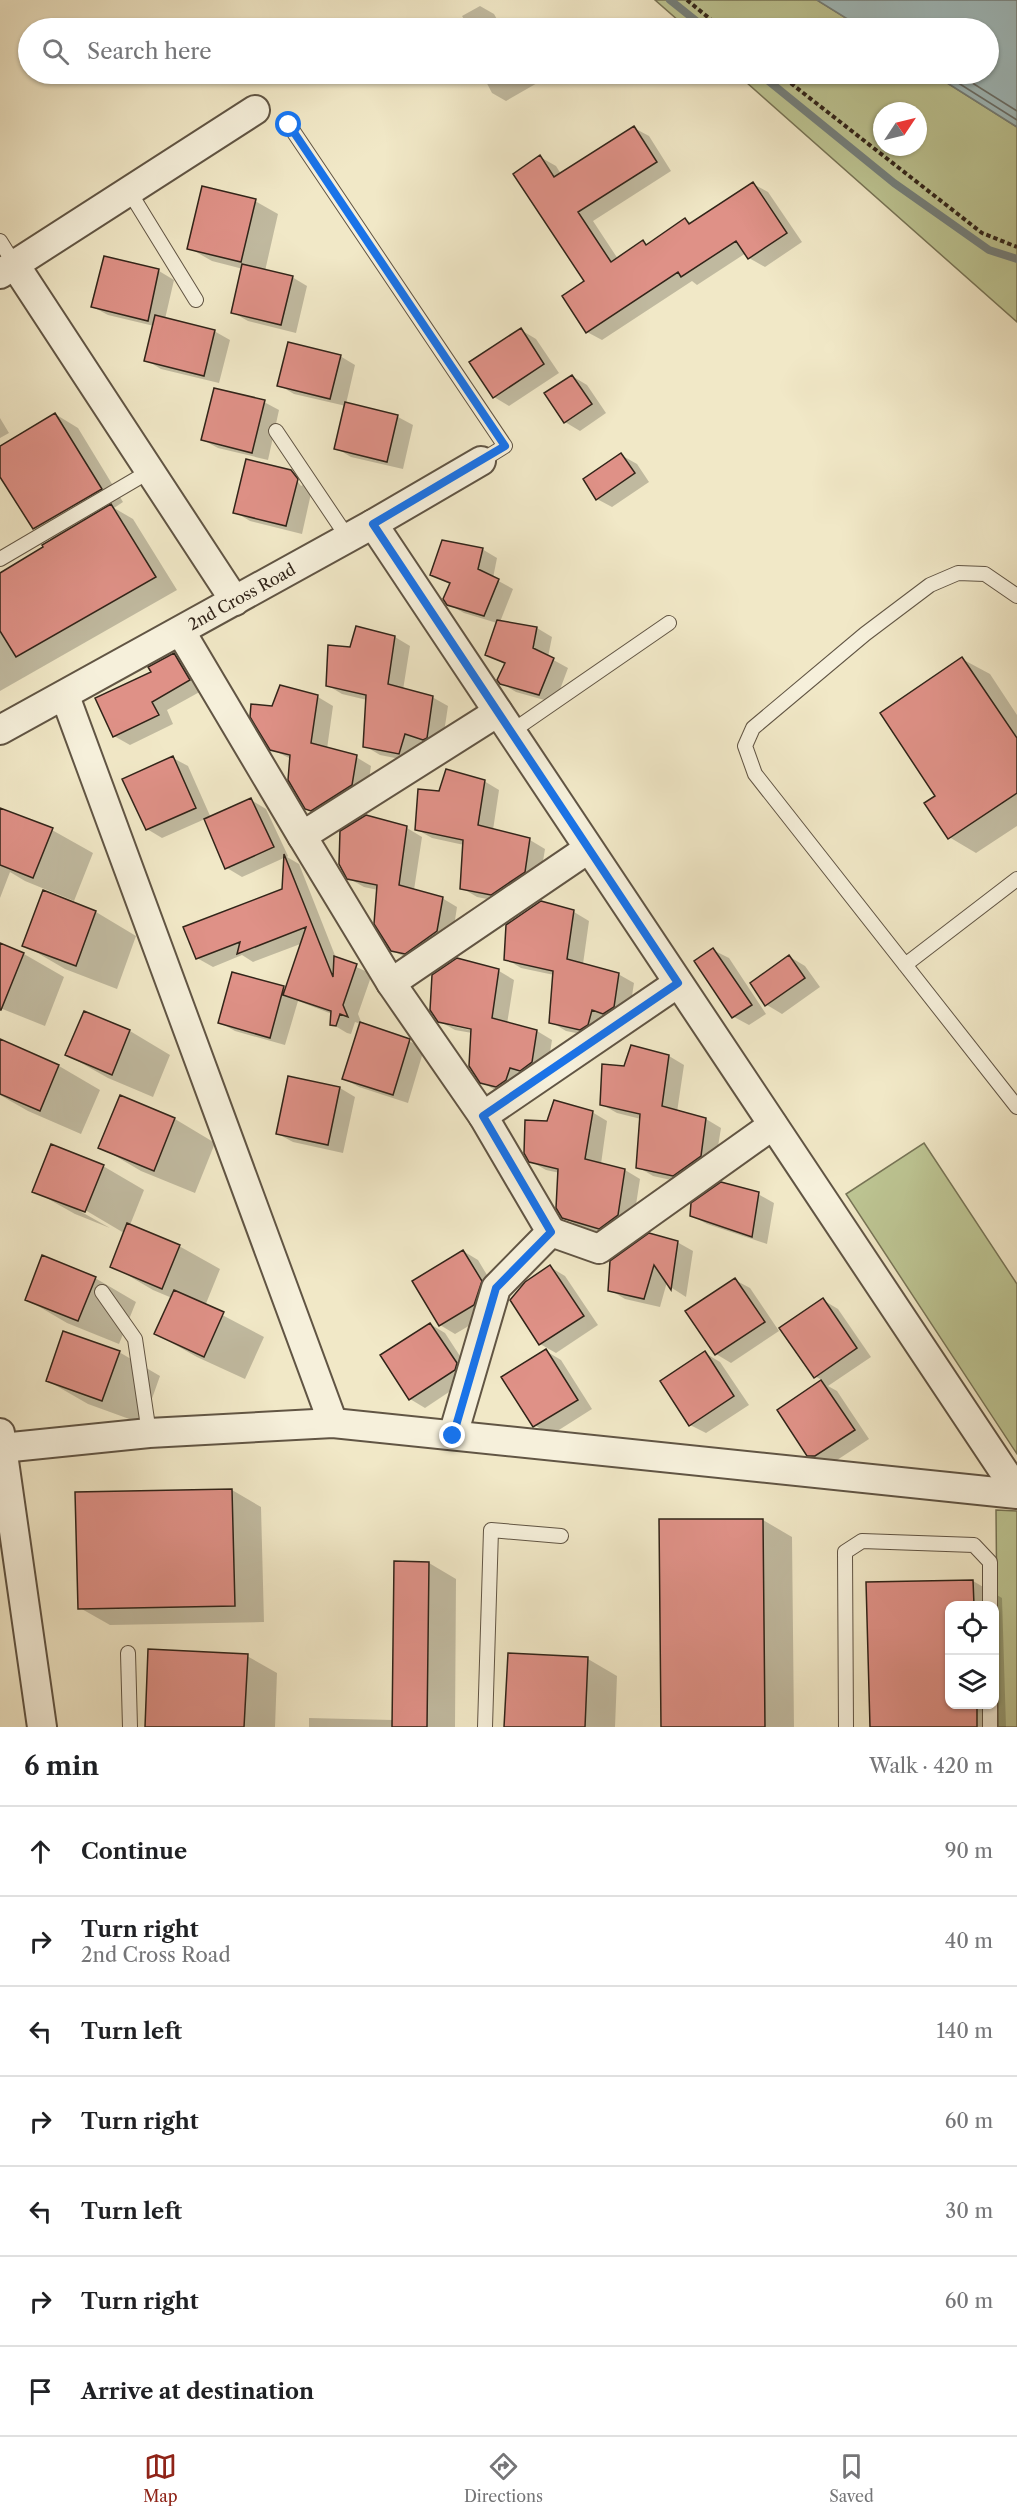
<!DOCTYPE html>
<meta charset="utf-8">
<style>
body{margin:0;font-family:"Libre Caslon Text",serif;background:#f2f2f2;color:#202124}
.controls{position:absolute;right:18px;bottom:18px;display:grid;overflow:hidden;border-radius:12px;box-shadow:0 2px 4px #0004}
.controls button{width:54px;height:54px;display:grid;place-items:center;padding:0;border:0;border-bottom:2px solid #e0e0e0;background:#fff;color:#202124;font:30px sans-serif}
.compass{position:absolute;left:873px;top:102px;width:54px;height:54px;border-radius:50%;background:#fff;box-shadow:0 2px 4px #0004;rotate:55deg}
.stop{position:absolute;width:18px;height:18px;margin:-14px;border:4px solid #1a73e8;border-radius:50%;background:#fff}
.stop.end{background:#1a73e8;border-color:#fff;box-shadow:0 2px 6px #0008}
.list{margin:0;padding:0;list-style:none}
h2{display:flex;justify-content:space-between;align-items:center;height:78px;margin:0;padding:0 24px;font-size:26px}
h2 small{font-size:20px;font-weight:400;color:#757577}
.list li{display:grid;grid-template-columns:39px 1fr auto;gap:18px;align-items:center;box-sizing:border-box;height:90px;padding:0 24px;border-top:2px solid #e0e0e0}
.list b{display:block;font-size:22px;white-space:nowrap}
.list p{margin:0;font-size:20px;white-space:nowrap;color:#757577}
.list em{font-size:20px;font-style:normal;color:#757577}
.icon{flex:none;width:33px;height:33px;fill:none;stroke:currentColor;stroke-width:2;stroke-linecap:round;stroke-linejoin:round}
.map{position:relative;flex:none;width:1017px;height:1727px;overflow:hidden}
.search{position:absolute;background:#fff;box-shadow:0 2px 4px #0004;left:18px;right:18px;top:18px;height:66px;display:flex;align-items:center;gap:15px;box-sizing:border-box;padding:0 21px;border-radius:33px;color:#757577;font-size:22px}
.sheet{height:708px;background:#fff}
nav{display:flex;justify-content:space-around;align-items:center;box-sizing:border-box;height:84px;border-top:2px solid #e0e0e0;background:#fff;font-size:16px;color:#757577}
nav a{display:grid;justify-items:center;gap:3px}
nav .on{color:#8f2418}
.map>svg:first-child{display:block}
.green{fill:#bdc593;stroke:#777456;stroke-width:1.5;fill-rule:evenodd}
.water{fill:#a0bdc0;stroke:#74807d;stroke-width:1.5}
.shadow{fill:#0003;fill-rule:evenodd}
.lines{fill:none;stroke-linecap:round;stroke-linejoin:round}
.shore{stroke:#68706c;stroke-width:1.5}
.stream{stroke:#74807d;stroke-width:8}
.building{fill:#df9187;stroke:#312419;stroke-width:1.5}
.lane-casing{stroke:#615544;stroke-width:16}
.street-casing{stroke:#615544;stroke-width:32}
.path{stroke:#312419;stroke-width:4;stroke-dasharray:4.5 3;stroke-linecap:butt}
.lane{stroke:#f6f0db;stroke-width:14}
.street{stroke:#f6f0db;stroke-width:28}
.route{stroke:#1a73e8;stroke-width:8}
.labels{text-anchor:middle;stroke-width:5;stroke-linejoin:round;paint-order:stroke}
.street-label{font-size:16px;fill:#312419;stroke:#f6f0db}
</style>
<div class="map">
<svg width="1017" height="1727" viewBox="0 0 1017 1727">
<rect width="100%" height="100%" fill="#f1e8c7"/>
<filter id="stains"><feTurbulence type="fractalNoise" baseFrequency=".00333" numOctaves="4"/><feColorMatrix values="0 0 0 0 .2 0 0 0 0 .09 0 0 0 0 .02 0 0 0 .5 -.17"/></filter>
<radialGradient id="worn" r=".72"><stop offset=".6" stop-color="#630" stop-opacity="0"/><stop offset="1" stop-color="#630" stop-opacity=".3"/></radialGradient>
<path class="green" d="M 655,0 L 817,0 L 862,28 L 687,28 Z
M 737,74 L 933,74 L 1017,127 L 1017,322 ZM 882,111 L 918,111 L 918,147 L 882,147 Z
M 924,1143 L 1017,1284 L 1017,1454 L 846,1194 Z
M 996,1510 L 1017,1511 L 1017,1727 L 998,1727 Z"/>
<path class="water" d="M 817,0 L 1017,0 L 1017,127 L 933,74 L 988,74 L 988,28 L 862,28 Z"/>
<path class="shadow" d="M 480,6 L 494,14 L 502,28 L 469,28 L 462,16 Z
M 482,74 L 544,74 L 546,78 L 506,101 L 492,93 Z
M 634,128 L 649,136 L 671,171 L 593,221 L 618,259 L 643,242 L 648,245 L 685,219 L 693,224 L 753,184 L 768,192 L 802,242 L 765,267 L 749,258 L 746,253 L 697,285 L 692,281 L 602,340 L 587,332 L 586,282 L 540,157 L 556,166 L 561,174 Z
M 255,201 L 278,214 L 265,271 L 292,277 L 307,286 L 296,333 L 248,321 L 232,312 L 243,269 L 212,261 L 189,248 Z
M 105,258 L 159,271 L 174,280 L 165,319 L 214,331 L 230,340 L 219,383 L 161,369 L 146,360 L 154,326 L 108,315 L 93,307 Z
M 521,330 L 536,339 L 559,373 L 509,406 L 494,397 Z
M 340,356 L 355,365 L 346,404 L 398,417 L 413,425 L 403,469 L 351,457 L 336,448 L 346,406 L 294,394 L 279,385 Z
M 572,376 L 587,385 L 606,413 L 580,431 L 565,422 Z
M 264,402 L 279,410 L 268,460 L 218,448 L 203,440 Z
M 55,414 L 78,428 L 123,502 L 114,508 L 133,519 L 177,590 L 0,691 L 0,574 L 55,541 L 34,528 L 0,474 L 0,448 Z
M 0,418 L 9,433 L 0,438 Z
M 621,455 L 637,464 L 649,482 L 612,507 L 597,499 Z
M 291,471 L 306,480 L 312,489 L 302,534 L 250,521 L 235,512 ZM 293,475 L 296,475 L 303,485 L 301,486 Z
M 482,549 L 497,558 L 493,578 L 513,589 L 500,622 L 537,628 L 552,637 L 548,657 L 568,668 L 555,703 L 516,692 L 501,683 L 506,665 L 486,654 L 497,623 L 464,613 L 448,604 L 451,585 L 432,574 Z
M 395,637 L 410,646 L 403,690 L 432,697 L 448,706 L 442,746 L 439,748 L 421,741 L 415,762 L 380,755 L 365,746 L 367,700 L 342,694 L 327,685 Z
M 174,654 L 189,663 L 205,689 L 167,710 L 173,724 L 130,745 L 114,736 Z
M 962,659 L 990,674 L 1017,715 L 1017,826 L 976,853 L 949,837 L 938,797 Z
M 280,687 L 318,697 L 333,706 L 327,749 L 356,757 L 371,766 L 367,793 L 322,817 L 307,808 L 291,759 L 271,749 L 273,708 Z
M 173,758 L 188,766 L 211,818 L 251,800 L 266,809 L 288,856 L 287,857 L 299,864 L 336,958 L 372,974 L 358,1014 L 362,1024 L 409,1041 L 424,1049 L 408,1103 L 359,1087 L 344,1079 L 361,1024 L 355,1022 L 351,1034 L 347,1033 L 332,1024 L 332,1014 L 298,1001 L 285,1045 L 235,1031 L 219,1022 L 233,974 L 287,990 L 303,943 L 253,962 L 242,955 L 213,967 L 197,958 L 284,890 L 286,857 L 242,877 L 227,868 L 205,819 L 162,838 L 147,829 Z
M 484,781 L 499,790 L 493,830 L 530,840 L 545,849 L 540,880 L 507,903 L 477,897 L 462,888 L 464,845 L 432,838 L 416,829 Z
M 0,816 L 52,830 L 93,853 L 74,901 L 25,881 L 10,872 L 0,898 Z
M 407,828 L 422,837 L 414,890 L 442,898 L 457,907 L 452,940 L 408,959 L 392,950 L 378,890 L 364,887 L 348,878 Z
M 44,892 L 96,912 L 136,936 L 117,989 L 65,969 L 24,945 Z
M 574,912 L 589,921 L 583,964 L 618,974 L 634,983 L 629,1015 L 596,1037 L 566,1031 L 551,1022 L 554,975 L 521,968 L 506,959 Z
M 0,944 L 24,954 L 64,977 L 45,1026 L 0,1008 Z
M 713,950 L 729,958 L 766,1014 L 749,1025 L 734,1017 Z
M 790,957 L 805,966 L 820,987 L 782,1014 L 767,1005 Z
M 499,971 L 514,980 L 507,1024 L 537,1031 L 552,1040 L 547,1071 L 497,1091 L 481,1082 L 472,1033 L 455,1030 L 439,1021 ZM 448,1022 L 478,1029 L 478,1032 L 448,1025 Z
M 85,1013 L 130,1031 L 170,1055 L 153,1097 L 108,1078 L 67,1055 Z
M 6,1043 L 59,1066 L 100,1090 L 81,1134 L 28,1111 L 0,1095 L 0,1056 Z
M 669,1056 L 684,1065 L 677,1112 L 706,1119 L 721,1128 L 715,1165 L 689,1184 L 653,1176 L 638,1167 L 641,1119 L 617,1113 L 601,1104 L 625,1067 Z
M 340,1088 L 355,1097 L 343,1153 L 293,1142 L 278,1134 Z
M 121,1097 L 175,1119 L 215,1143 L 195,1193 L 141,1171 L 100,1147 Z
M 592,1112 L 607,1121 L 601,1164 L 625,1170 L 640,1179 L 633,1224 L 615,1237 L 579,1226 L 563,1217 L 560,1173 L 546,1170 L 530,1161 L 548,1123 Z
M 103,1166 L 144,1190 L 130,1225 L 179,1246 L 220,1269 L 205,1306 L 264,1337 L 245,1379 L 197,1357 L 156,1334 L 172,1298 L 153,1290 L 112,1266 L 124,1233 L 80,1207 L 78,1210 L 110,1228 L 75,1214 L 34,1191 Z
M 758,1194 L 774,1203 L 767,1244 L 707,1224 L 692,1216 Z
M 677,1242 L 693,1251 L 686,1297 L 672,1288 L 667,1282 L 660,1307 L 625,1299 L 610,1290 Z
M 463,1251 L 478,1260 L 496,1290 L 489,1314 L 455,1334 L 440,1325 Z
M 550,1267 L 565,1276 L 598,1325 L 556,1353 L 540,1344 Z
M 95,1278 L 136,1302 L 119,1344 L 67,1323 L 26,1299 Z
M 735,1280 L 750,1288 L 779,1331 L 731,1363 L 716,1354 Z
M 823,1300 L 838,1309 L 871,1357 L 828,1386 L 837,1391 L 869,1439 L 831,1464 L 824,1464 L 809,1455 L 779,1410 L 823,1381 L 815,1376 Z
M 430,1324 L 445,1333 L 471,1373 L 470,1378 L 425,1408 L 410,1399 Z
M 546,1351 L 561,1360 L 592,1409 L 551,1435 L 536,1426 L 503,1378 Z
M 119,1352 L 160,1376 L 143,1424 L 88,1404 L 48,1381 Z
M 705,1353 L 720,1362 L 749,1405 L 706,1433 L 690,1425 Z
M 232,1490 L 261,1507 L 264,1622 L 110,1625 L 80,1608 Z
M 763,1520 L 792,1537 L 794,1727 L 663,1727 Z
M 429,1563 L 456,1579 L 455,1727 L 309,1727 L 309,1718 L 393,1720 Z
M 973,1581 L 1002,1598 L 1006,1727 L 872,1727 L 867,1584 ZM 950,1606 L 994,1606 L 994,1704 L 950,1704 Z
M 247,1656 L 277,1673 L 275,1727 L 146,1727 Z
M 588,1659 L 617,1676 L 615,1727 L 506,1727 Z"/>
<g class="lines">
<path class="shore" d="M 944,74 L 1017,120
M 958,74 L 1017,111"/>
<path class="stream" d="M 670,0 L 705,28
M 760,74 L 894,183 L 989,250 L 1017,259"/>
</g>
<path class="building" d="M 634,126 L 657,162 L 578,212 L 611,262 L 643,240 L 646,245 L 685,218 L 689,224 L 753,182 L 787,233 L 748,259 L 736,241 L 681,277 L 678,272 L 586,333 L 562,296 L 584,281 L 513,174 L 540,155 L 554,177 Z
M 202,186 L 256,199 L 241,262 L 187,249 Z
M 104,256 L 159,269 L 148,321 L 91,307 Z
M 242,264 L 293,276 L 281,325 L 231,313 Z
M 155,315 L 215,330 L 204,376 L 144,361 Z
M 521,328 L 544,364 L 493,398 L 469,362 Z
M 288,342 L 341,355 L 330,399 L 277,386 Z
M 572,375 L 592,404 L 564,423 L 544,393 Z
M 214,388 L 265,400 L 252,453 L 201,440 Z
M 345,402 L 398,415 L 387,462 L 334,449 Z
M 55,413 L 102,489 L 33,529 L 0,477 L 0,446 Z
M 621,453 L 635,473 L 596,500 L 583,479 Z
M 246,459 L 291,470 L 298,479 L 286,526 L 233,513 Z
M 111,504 L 156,577 L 16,657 L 0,631 L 0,573 L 43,547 L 42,545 Z
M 442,540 L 483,548 L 478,569 L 499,579 L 484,616 L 447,605 L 443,599 L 450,583 L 430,575 Z
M 497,620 L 537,627 L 533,648 L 554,658 L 539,695 L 500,684 L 497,680 L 505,663 L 485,655 Z
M 356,626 L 395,636 L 388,684 L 433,696 L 427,738 L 423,740 L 405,734 L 399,754 L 363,747 L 366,695 L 326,686 L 328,645 L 350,647 Z
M 174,653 L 190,680 L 152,702 L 159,715 L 113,737 L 95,698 L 151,672 L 148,667 Z
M 962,657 L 1017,738 L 1017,793 L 948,839 L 924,803 L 935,796 L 880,713 Z
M 280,685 L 318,695 L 311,743 L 357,755 L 352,785 L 311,811 L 305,809 L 288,780 L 290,755 L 270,750 L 250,717 L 251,704 L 272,706 Z
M 173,756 L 196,808 L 146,830 L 122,779 Z
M 446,769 L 485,780 L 478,825 L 530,838 L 525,872 L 491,895 L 460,889 L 463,840 L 415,830 L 418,789 L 439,791 Z
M 251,798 L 274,847 L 225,869 L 204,819 Z
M 0,808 L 53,828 L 33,878 L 0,865 Z
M 366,815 L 407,826 L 399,885 L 443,897 L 437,931 L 405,954 L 391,951 L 374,924 L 377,885 L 347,879 L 339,864 L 340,831 Z
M 284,854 L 333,977 L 334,956 L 357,964 L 343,1005 L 348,1017 L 340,1014 L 336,1026 L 330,1025 L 331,1011 L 283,995 L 306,927 L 237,954 L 240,942 L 196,959 L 183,927 L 282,889 Z
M 43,890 L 96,911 L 76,966 L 22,946 Z
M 541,901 L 574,910 L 567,959 L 619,973 L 614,1007 L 603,1014 L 592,1010 L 588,1025 L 580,1030 L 549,1023 L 553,971 L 504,960 L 506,925 Z
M 0,943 L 24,953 L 1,1010 L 0,1010 Z
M 713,948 L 752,1005 L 732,1018 L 694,961 Z
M 789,955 L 805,978 L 765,1006 L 750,983 Z
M 457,958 L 499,969 L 492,1018 L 537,1030 L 532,1062 L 520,1071 L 510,1068 L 506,1080 L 496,1087 L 480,1083 L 469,1066 L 471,1029 L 438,1022 L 430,1010 L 432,975 Z
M 232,972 L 284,986 L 270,1038 L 218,1023 Z
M 84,1011 L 130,1030 L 112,1075 L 65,1055 Z
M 360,1022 L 410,1039 L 393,1095 L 342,1079 Z
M 0,1039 L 59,1065 L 40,1111 L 0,1094 Z
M 631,1045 L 669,1055 L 662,1106 L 706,1118 L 701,1156 L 673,1176 L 636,1168 L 640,1114 L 600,1105 L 602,1064 L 624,1066 Z
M 288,1076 L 340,1087 L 328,1145 L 276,1134 Z
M 120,1095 L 175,1118 L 154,1171 L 98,1148 Z
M 554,1100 L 593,1111 L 585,1159 L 625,1169 L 618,1215 L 599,1229 L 562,1218 L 556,1208 L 558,1169 L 529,1162 L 524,1153 L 525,1120 L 547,1121 Z
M 51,1144 L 104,1165 L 85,1212 L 32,1192 Z
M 721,1182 L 759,1192 L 752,1237 L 690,1216 L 691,1203 Z
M 127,1223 L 180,1245 L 162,1289 L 110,1267 Z
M 649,1233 L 678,1241 L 671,1290 L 654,1265 L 644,1299 L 608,1291 L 610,1261 Z
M 463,1250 L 482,1281 L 474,1305 L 439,1326 L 412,1281 Z
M 42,1255 L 96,1277 L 78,1321 L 25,1300 Z
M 550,1265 L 584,1316 L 539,1345 L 510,1300 L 525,1282 Z
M 735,1278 L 765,1322 L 715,1355 L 685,1311 Z
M 174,1290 L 224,1312 L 204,1357 L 154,1334 Z
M 823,1298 L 857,1348 L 814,1378 L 779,1328 Z
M 430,1323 L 457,1363 L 455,1370 L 409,1400 L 380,1355 Z
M 63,1331 L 120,1351 L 102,1401 L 46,1381 Z
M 546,1349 L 578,1400 L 533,1427 L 501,1377 Z
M 705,1351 L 734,1396 L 689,1426 L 660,1381 Z
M 821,1380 L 855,1430 L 815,1456 L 807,1456 L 777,1410 Z
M 232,1489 L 235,1606 L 78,1609 L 75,1492 Z
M 659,1519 L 763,1519 L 765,1727 L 661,1727 Z
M 394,1561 L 429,1562 L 427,1727 L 392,1727 Z
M 973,1580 L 974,1605 L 950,1605 L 950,1704 L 977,1704 L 977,1727 L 870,1727 L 866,1582 Z
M 148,1649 L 248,1654 L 244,1727 L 145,1727 Z
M 508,1653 L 588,1657 L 585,1727 L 504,1727 Z"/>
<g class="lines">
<g class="lane-casing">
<path id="lane" d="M 289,125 L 505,446 L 481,461
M 129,191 L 196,300
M 0,241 L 15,265
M 276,431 L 348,538
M 0,559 L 150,471
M 1017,596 L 985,574 L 958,573 L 930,585 L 865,634 L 753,728 L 745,746 L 755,774 L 1017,1107
M 511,732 L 669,623
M 905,965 L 1017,879
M 102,1292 L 135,1339 L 149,1433
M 128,1653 L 130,1727
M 990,1704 L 990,1727
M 485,1727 L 491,1530 L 561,1536
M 846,1727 L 845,1552 L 862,1541 L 974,1545 L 990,1562 L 990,1606"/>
</g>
<g class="street-casing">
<g id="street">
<path d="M 15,265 L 235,601"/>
<path d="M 0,274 L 255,110"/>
<path d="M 373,524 L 1017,1491"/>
<path d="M 181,632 L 302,836"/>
<path d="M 65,696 L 333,1423"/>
<path id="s1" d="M 0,730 L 373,524 L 481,461"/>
<path d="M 391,983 L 588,849"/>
<path d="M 483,1116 L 391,983 L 302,836 L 498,712"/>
<path d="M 551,1232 L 599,1249 L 773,1125"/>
<path d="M 0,1433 L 42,1727"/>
<path d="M 453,1435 L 496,1288 L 551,1232 L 483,1116 L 678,983"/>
<path d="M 2,1448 L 149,1433 L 333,1423 L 1017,1494"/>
</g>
</g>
<path class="path" d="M 687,0 L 721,28
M 779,74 L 982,233 L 1017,247"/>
<use href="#lane" class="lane"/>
<use href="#street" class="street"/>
</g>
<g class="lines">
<path class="route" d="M 289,125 L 505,446 L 373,524 L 678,983 L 483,1116 L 551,1232 L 496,1288 L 453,1436"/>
</g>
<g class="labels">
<g class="street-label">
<text dy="6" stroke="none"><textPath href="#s1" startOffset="276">2nd Cross Road</textPath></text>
</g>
</g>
<rect width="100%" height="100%" filter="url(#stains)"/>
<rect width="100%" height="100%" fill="url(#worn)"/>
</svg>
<div class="controls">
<button><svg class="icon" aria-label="locate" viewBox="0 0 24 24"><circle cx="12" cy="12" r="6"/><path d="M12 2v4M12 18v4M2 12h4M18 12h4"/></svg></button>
<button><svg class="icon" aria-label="layers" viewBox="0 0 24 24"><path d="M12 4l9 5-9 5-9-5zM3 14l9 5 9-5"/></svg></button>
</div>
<svg class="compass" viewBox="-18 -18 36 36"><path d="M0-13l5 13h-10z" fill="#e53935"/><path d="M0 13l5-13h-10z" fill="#757577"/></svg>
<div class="stop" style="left:289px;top:125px"></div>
<div class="stop end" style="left:453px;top:1436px"></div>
<div class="search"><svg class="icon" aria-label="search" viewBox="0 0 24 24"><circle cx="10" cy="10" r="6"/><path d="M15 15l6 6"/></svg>Search here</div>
</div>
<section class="sheet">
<h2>6 min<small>Walk · 420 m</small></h2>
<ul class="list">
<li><svg class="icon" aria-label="ahead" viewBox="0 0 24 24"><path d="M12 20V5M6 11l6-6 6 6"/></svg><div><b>Continue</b></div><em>90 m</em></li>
<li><svg class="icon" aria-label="right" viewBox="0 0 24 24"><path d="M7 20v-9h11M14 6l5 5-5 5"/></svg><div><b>Turn right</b><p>2nd Cross Road</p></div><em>40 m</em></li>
<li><svg class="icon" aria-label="left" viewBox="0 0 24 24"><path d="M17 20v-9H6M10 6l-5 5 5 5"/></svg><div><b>Turn left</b></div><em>140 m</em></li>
<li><svg class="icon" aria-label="right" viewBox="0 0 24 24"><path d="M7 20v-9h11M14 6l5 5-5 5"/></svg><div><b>Turn right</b></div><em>60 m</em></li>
<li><svg class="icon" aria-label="left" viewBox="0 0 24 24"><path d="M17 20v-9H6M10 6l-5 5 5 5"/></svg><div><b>Turn left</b></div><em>30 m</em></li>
<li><svg class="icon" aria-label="right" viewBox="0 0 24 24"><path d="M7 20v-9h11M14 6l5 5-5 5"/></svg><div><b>Turn right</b></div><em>60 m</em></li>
<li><svg class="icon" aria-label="arrive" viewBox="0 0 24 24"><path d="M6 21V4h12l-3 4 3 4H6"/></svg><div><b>Arrive at destination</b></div></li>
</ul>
</section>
<nav>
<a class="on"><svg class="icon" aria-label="map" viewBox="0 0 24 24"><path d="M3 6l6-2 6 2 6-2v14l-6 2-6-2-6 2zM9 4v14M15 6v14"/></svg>Map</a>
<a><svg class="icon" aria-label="directions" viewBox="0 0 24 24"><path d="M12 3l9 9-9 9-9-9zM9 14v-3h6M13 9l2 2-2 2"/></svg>Directions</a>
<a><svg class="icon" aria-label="saved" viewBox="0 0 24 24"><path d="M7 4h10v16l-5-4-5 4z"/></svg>Saved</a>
</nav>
